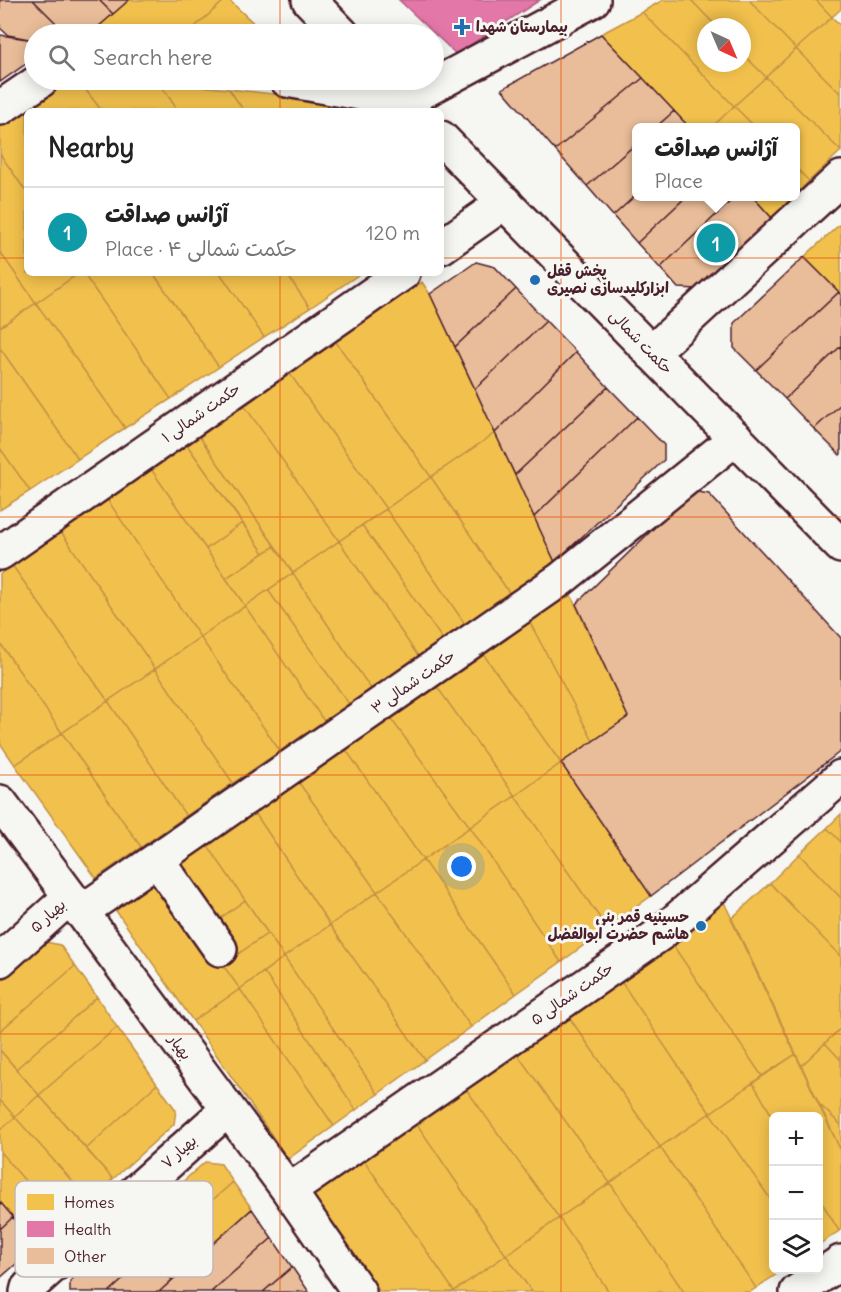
<!DOCTYPE html>
<meta charset="utf-8">
<style>
body{margin:0;font-family:Delius,"Playpen Sans Arabic",sans-serif;background:#f2f2f2;color:#222}
.controls{position:absolute;right:18px;bottom:18px;display:grid;overflow:hidden;border-radius:9px;box-shadow:0 3px 15px #0003}
.controls button{width:54px;height:54px;display:grid;place-items:center;padding:0;border:0;border-bottom:2px solid #e0e0e0;background:#fff;color:#222;font:30px sans-serif}
.compass{position:absolute;left:697px;top:18px;width:54px;height:54px;border-radius:50%;background:#fff;box-shadow:0 3px 15px #0003;rotate:136deg}
.you{position:absolute;left:462px;top:867px;width:21px;height:21px;margin:-15px;border:4px solid #fff;border-radius:50%;background:#1a73e8;box-shadow:0 0 0 9px #1a73e833}
.badge{display:grid;place-items:center;width:39px;height:39px;border-radius:50%;background:#db2777;color:#fff;font-size:20px;font-weight:700}
.pin{position:absolute;translate:-50% -50%;border:3px solid #fff;box-shadow:0 2px 6px #0006}
.popup{position:absolute;left:632px;top:123px;width:168px;height:78px;box-sizing:border-box;display:grid;place-content:center;border-radius:9px;background:#fff;filter:drop-shadow(0 2px 4px #0005);font-size:20px;white-space:nowrap;color:#767676}
.popup b{font-size:22px;color:#222}
.popup::after{content:'';position:absolute;left:50%;top:100%;margin-left:-12px;border:12px solid transparent;border-top-color:#fff}
.list{margin:0;padding:0;list-style:none}
h2{display:flex;justify-content:space-between;align-items:center;height:78px;margin:0;padding:0 24px;font-size:26px}
h2 small{font-size:20px;font-weight:400;color:#767676}
.list li{display:grid;grid-template-columns:39px 1fr auto;gap:18px;align-items:center;box-sizing:border-box;height:90px;padding:0 24px;border-top:2px solid #e0e0e0}
.list b{display:block;font-size:22px;white-space:nowrap}
.list p{margin:0;font-size:20px;white-space:nowrap;color:#767676}
.list em{font-size:20px;font-style:normal;color:#767676}
.icon{flex:none;width:33px;height:33px;fill:none;stroke:currentColor;stroke-width:2;stroke-linecap:round;stroke-linejoin:round}
.map{position:relative;flex:none;width:841px;height:1292px;overflow:hidden}
.search{position:absolute;background:#fff;box-shadow:0 3px 15px #0003;left:24px;top:24px;width:420px;height:66px;display:flex;align-items:center;gap:15px;box-sizing:border-box;padding:0 21px;border-radius:33px;color:#767676;font-size:22px}
.panel{position:absolute;background:#fff;box-shadow:0 3px 15px #0003;left:24px;top:108px;width:420px;height:168px;border-radius:9px}
.map>svg:first-child{display:block}
.homes{fill:#f2c14e;stroke:#c09044;stroke-width:1.5}
.health{fill:#e377a8;stroke:#b55d82;stroke-width:1.5}
.building{fill:#e9bd99;stroke:#4a1f2b;stroke-width:1.5}
.lines{fill:none;stroke-linecap:round;stroke-linejoin:round}
.minor-casing{stroke:#4a1f2b;stroke-width:38}
.tertiary-casing{stroke:#4a1f2b;stroke-width:38}
.minor{stroke:#f6f6f2;stroke-width:33}
.tertiary{stroke:#f6f6f2;stroke-width:33}
.grid{fill:none;stroke:#e8590c;stroke-width:1.5;stroke-opacity:0.55}
.poi-dot{fill:#1f6fb2;stroke:#f6f6f2;stroke-width:2}
.labels{text-anchor:middle;stroke-width:6;stroke-linejoin:round;paint-order:stroke}
.poi-label{font-size:15px;font-weight:bold;fill:#4a1f2b;stroke:#f6f6f2;text-anchor:start}
.street-label{font-size:15px;fill:#4a1f2b;stroke:#f6f6f2}
.key{fill:#f6f6f2;stroke:#c2b6b6;stroke-width:1.5}
.key-label{font-size:16px;fill:#4a1f2b}
</style>
<div class="map">
<svg width="841" height="1292" viewBox="0 0 841 1292">
<rect width="100%" height="100%" fill="#f6f6f2"/>
<filter id="ink" filterUnits="userSpaceOnUse"><feTurbulence type="fractalNoise" baseFrequency=".0167" numOctaves="2"/><feDisplacementMap in="SourceGraphic" scale="12" xChannelSelector="R" yChannelSelector="G"/><feConvolveMatrix kernelMatrix="1 2 1 2 8 2 1 2 1" color-interpolation-filters="sRGB"/></filter>
<g filter="url(#ink)">
<path class="homes" d="M 129,0 L 225,0 L 187,34 L 90,34 Z
M 225,0 L 229,0 L 265,34 L 187,34 Z
M 663,0 L 691,0 L 717,27 L 706,27 L 706,63 L 742,63 L 742,53 L 766,77 L 734,106 L 642,12 Z
M 691,0 L 749,0 L 796,49 L 766,77 L 742,53 L 742,27 L 717,27 Z
M 749,0 L 816,0 L 832,17 L 796,49 Z
M 816,0 L 841,0 L 841,9 L 832,17 Z
M 642,12 L 734,106 L 711,128 L 690,128 L 601,34 Z
M 832,17 L 841,26 L 841,94 L 796,49 Z
M 796,49 L 841,94 L 841,151 L 766,77 Z
M 766,77 L 841,151 L 809,181 L 795,167 L 795,128 L 756,128 L 734,106 Z
M 63,80 L 78,80 L 102,111 L 41,111 L 33,100 Z
M 78,80 L 159,82 L 178,111 L 102,111 Z
M 159,82 L 229,89 L 244,111 L 178,111 Z
M 229,89 L 334,101 L 358,111 L 244,111 Z
M 33,100 L 41,111 L 27,111 L 27,193 L 0,154 L 0,123 Z
M 734,106 L 756,128 L 711,128 Z
M 0,154 L 27,193 L 27,273 L 79,273 L 36,303 L 0,252 Z
M 795,167 L 809,181 L 795,195 Z
M 752,196 L 794,196 L 772,218 Z
M 839,225 L 841,227 L 841,295 L 804,257 Z
M 0,252 L 36,303 L 0,327 Z
M 79,273 L 83,273 L 171,399 L 125,428 L 36,303 Z
M 83,273 L 153,273 L 219,367 L 171,399 Z
M 153,273 L 220,273 L 264,337 L 219,367 Z
M 220,273 L 286,273 L 310,308 L 264,337 Z
M 286,273 L 357,273 L 358,275 L 310,308 Z
M 422,282 L 430,294 L 495,433 L 431,477 L 336,342 Z
M 36,303 L 125,428 L 78,459 L 0,348 L 0,327 Z
M 336,342 L 431,477 L 386,509 L 290,374 Z
M 0,348 L 78,459 L 30,491 L 0,448 Z
M 290,374 L 386,509 L 339,541 L 244,405 Z
M 244,405 L 339,541 L 293,573 L 199,436 Z
M 495,433 L 555,562 L 510,594 L 431,477 Z
M 199,436 L 275,546 L 264,553 L 187,445 Z
M 187,445 L 242,523 L 206,549 L 151,469 Z
M 0,448 L 30,491 L 0,510 Z
M 151,469 L 245,606 L 200,637 L 107,499 Z
M 431,477 L 510,594 L 465,624 L 386,509 Z
M 107,499 L 200,637 L 155,669 L 61,532 Z
M 386,509 L 465,624 L 443,640 L 362,525 Z
M 242,523 L 264,553 L 226,578 L 206,549 Z
M 362,525 L 443,640 L 418,656 L 339,541 Z
M 61,532 L 155,669 L 108,701 L 12,565 Z
M 339,541 L 418,656 L 371,689 L 293,573 Z
M 275,546 L 293,573 L 245,606 L 226,578 Z
M 12,565 L 108,701 L 62,733 L 0,643 L 0,574 Z
M 293,573 L 371,689 L 349,704 L 268,590 Z
M 268,590 L 349,704 L 324,721 L 245,606 Z
M 569,591 L 628,717 L 593,741 L 528,619 Z
M 245,606 L 324,721 L 280,751 L 200,637 Z
M 528,619 L 593,741 L 561,763 L 481,651 Z
M 200,637 L 280,751 L 233,783 L 155,669 Z
M 0,643 L 62,733 L 15,765 L 0,743 Z
M 481,651 L 561,763 L 515,796 L 435,684 Z
M 155,669 L 233,783 L 186,816 L 108,701 Z
M 435,684 L 515,796 L 470,827 L 389,716 Z
M 108,701 L 186,816 L 141,847 L 62,733 Z
M 389,716 L 470,827 L 423,860 L 344,747 Z
M 62,733 L 141,847 L 96,878 L 15,765 Z
M 344,747 L 423,860 L 377,892 L 297,780 Z
M 561,763 L 651,896 L 607,928 L 515,796 Z
M 297,780 L 377,892 L 330,925 L 253,810 Z
M 515,796 L 607,928 L 561,962 L 470,827 Z
M 253,810 L 330,925 L 284,957 L 206,843 Z
M 841,814 L 841,842 L 827,828 Z
M 470,827 L 561,962 L 516,994 L 423,860 Z
M 827,828 L 841,842 L 841,898 L 799,854 Z
M 206,843 L 245,900 L 210,926 L 170,868 Z
M 799,854 L 841,898 L 841,957 L 770,883 Z
M 423,860 L 516,994 L 471,1027 L 377,892 Z
M 159,876 L 240,989 L 193,1021 L 114,908 Z
M 770,883 L 841,957 L 841,1028 L 801,1066 L 731,919 Z
M 377,892 L 471,1027 L 425,1060 L 330,925 Z
M 245,900 L 268,933 L 231,959 L 210,926 Z
M 723,900 L 796,1054 L 762,1076 L 668,938 Z
M 330,925 L 425,1060 L 378,1094 L 284,957 Z
M 268,933 L 284,957 L 240,989 L 217,957 L 231,959 Z
M 668,938 L 762,1076 L 710,1113 L 616,974 Z
M 46,942 L 60,945 L 75,966 L 0,1031 L 0,982 Z
M 284,957 L 378,1094 L 356,1110 L 264,972 Z
M 75,966 L 97,997 L 16,1069 L 0,1050 L 0,1031 Z
M 264,972 L 356,1110 L 334,1126 L 240,989 Z
M 616,974 L 710,1113 L 660,1147 L 564,1010 Z
M 240,989 L 334,1126 L 288,1159 L 193,1021 Z
M 97,997 L 117,1027 L 39,1095 L 16,1069 Z
M 564,1010 L 660,1147 L 610,1183 L 512,1047 Z
M 117,1027 L 157,1084 L 86,1149 L 39,1095 Z
M 841,1028 L 841,1060 L 825,1043 Z
M 825,1043 L 841,1060 L 841,1125 L 818,1103 L 801,1066 Z
M 512,1047 L 610,1183 L 559,1218 L 461,1082 Z
M 0,1050 L 39,1095 L 15,1117 L 0,1100 Z
M 796,1054 L 841,1151 L 841,1229 L 839,1231 L 818,1196 L 818,1116 L 774,1116 L 774,1119 L 753,1083 Z
M 461,1082 L 559,1218 L 506,1255 L 412,1117 Z
M 753,1083 L 774,1119 L 774,1204 L 710,1113 Z
M 157,1084 L 176,1110 L 174,1124 L 113,1179 L 86,1149 Z
M 39,1095 L 113,1179 L 89,1200 L 15,1117 Z
M 0,1100 L 15,1117 L 0,1130 Z
M 818,1103 L 841,1125 L 841,1151 Z
M 710,1113 L 774,1204 L 774,1270 L 783,1270 L 756,1288 L 660,1147 Z
M 15,1117 L 89,1200 L 63,1224 L 0,1152 L 0,1130 Z
M 412,1117 L 506,1255 L 454,1291 L 359,1153 Z
M 660,1147 L 756,1288 L 750,1292 L 684,1292 L 610,1183 Z
M 0,1152 L 63,1224 L 37,1246 L 0,1202 Z
M 359,1153 L 454,1291 L 452,1292 L 380,1292 L 308,1188 Z
M 205,1162 L 221,1164 L 233,1182 L 150,1255 L 128,1230 Z
M 233,1182 L 252,1209 L 172,1280 L 150,1255 Z
M 610,1183 L 684,1292 L 609,1292 L 559,1218 Z
M 818,1196 L 839,1231 L 818,1245 Z
M 559,1218 L 609,1292 L 532,1292 L 506,1255 Z
M 506,1255 L 532,1292 L 455,1292 L 454,1291 Z"/>
<path class="health" d="M 399,0 L 540,0 L 456,54 Z"/>
<path class="building" d="M 0,0 L 33,0 L 67,34 L 34,34 L 34,40 L 8,35 L 0,28 Z
M 33,0 L 99,0 L 113,14 L 90,34 L 67,34 Z
M 99,0 L 129,0 L 113,14 Z
M 601,34 L 643,78 L 555,150 L 502,89 Z
M 0,35 L 34,40 L 34,58 L 0,82 Z
M 643,78 L 674,111 L 655,128 L 636,128 L 636,144 L 587,186 L 555,150 Z
M 674,111 L 690,128 L 655,128 Z
M 636,144 L 636,195 L 613,216 L 587,186 Z
M 636,195 L 636,196 L 687,196 L 637,243 L 613,216 Z
M 687,196 L 736,196 L 660,268 L 637,243 Z
M 736,196 L 752,196 L 772,218 L 698,289 L 678,288 L 660,268 Z
M 804,257 L 839,292 L 756,370 L 734,348 L 734,323 Z
M 476,262 L 495,267 L 516,289 L 455,347 L 430,294 Z
M 516,289 L 546,321 L 475,389 L 455,347 Z
M 839,292 L 841,295 L 841,346 L 785,399 L 756,370 Z
M 546,321 L 576,352 L 495,433 L 475,389 Z
M 841,346 L 841,404 L 814,429 L 785,399 Z
M 576,352 L 608,387 L 515,475 L 495,433 Z
M 608,387 L 637,417 L 534,517 L 515,475 Z
M 841,404 L 841,454 L 840,455 L 814,429 Z
M 637,417 L 664,445 L 664,460 L 555,562 L 534,517 Z
M 692,491 L 709,494 L 841,638 L 841,751 L 651,896 L 561,763 L 628,717 L 576,604 Z
M 0,1202 L 13,1217 L 0,1229 Z
M 252,1209 L 272,1238 L 211,1292 L 159,1292 Z
M 13,1217 L 37,1246 L 0,1278 L 0,1229 Z
M 128,1230 L 150,1255 L 109,1292 L 70,1292 L 70,1281 Z
M 272,1238 L 292,1267 L 263,1292 L 211,1292 Z
M 150,1255 L 172,1280 L 159,1292 L 109,1292 Z
M 292,1267 L 309,1292 L 263,1292 Z"/>
<g class="lines">
<g class="minor-casing">
<path id="minor" d="M 287,80 L 405,101 L 593,0
M 0,108 L 41,80
M 441,247 L 505,202
M 651,353 L 841,178
M 0,553 L 403,273
M 0,802 L 289,1191 L 359,1292
M 158,861 L 220,949
M 81,912 L 561,579 L 736,438
M 0,960 L 70,897
M 289,1191 L 660,934 L 841,777
M 27,1292 L 28,1288 L 227,1110
M 797,1292 L 841,1262"/>
</g>
<g class="tertiary-casing">
<path id="tertiary" d="M 309,0 L 342,34
M 384,80 L 415,111
M 441,138 L 841,546"/>
</g>
<use href="#minor" class="minor"/>
<use href="#tertiary" class="tertiary"/>
</g>
</g>
<path class="grid" d="M 280,0 L 280,34M 561,0 L 561,1292M 280,80 L 280,111M 0,258 L 27,258M 441,258 L 841,258M 280,273 L 280,1292M 0,517 L 841,517M 0,775 L 841,775M 0,1034 L 841,1034"/>
<g class="poi-dot">
<path d="M459 18h6v6h6v6h-6v6h-6v-6h-6v-6h6z"/>
<circle cx="535" cy="280" r="6"/>
<circle cx="701" cy="926" r="6"/>
</g>
<g class="labels">
<g class="poi-label">
<text x="476" y="32">بیمارستان شهدا</text>
<text x="547" y="276">پخش قفل<tspan x="547" dy="17">ابزارکلیدسازی نصیری</tspan></text>
<text x="689" y="922" text-anchor="end">حسینیه قمر بنی<tspan x="689" dy="17">هاشم حضرت ابوالفضل</tspan></text>
</g>
<g class="street-label">
<text transform="translate(641 342) rotate(46)" y="5">حکمت شمالی</text>
<text transform="translate(201 413) rotate(-35)" y="5">حکمت شمالی ۱</text>
<text transform="translate(413 682) rotate(-35)" y="5">حکمت شمالی ۳</text>
<text transform="translate(48 916) rotate(-42)" y="5">بهیار ۵</text>
<text transform="translate(572 994) rotate(-35)" y="5">حکمت شمالی ۵</text>
<text transform="translate(180 1047) rotate(54)" y="5">بهیار</text>
<text transform="translate(179 1152) rotate(-42)" y="5">بهیار ۷</text>
</g>
</g>
<rect x="15" y="1181" width="198" height="96" rx="9" class="key"/>
<rect x="27" y="1194" width="27" height="16" fill="#f2c14e"/>
<rect x="27" y="1221" width="27" height="16" fill="#e377a8"/>
<rect x="27" y="1248" width="27" height="16" fill="#e9bd99"/>
<g class="key-label">
<text x="64" y="1208">Homes</text>
<text x="64" y="1235">Health</text>
<text x="64" y="1262">Other</text>
</g>
</svg>
<div class="controls">
<button>+</button>
<button>−</button>
<button><svg class="icon" aria-label="layers" viewBox="0 0 24 24"><path d="M12 4l9 5-9 5-9-5zM3 14l9 5 9-5"/></svg></button>
</div>
<svg class="compass" viewBox="-18 -18 36 36"><path d="M0-13l5 13h-10z" fill="#e53935"/><path d="M0 13l5-13h-10z" fill="#767676"/></svg>
<div class="you"></div>
<div class="pin badge" style="left:716px;top:243px;background:#0f9aa8">1</div>
<div class="popup"><b>آژانس صداقت</b>Place</div>
<div class="search"><svg class="icon" aria-label="search" viewBox="0 0 24 24"><circle cx="10" cy="10" r="6"/><path d="M15 15l6 6"/></svg>Search here</div>
<section class="panel">
<h2>Nearby<small></small></h2>
<ul class="list">
<li><span class="badge" style="background:#0f9aa8">1</span><div><b>آژانس صداقت</b><p>Place · حکمت شمالی ۴</p></div><em>120 m</em></li>
</ul>
</section>
</div>
